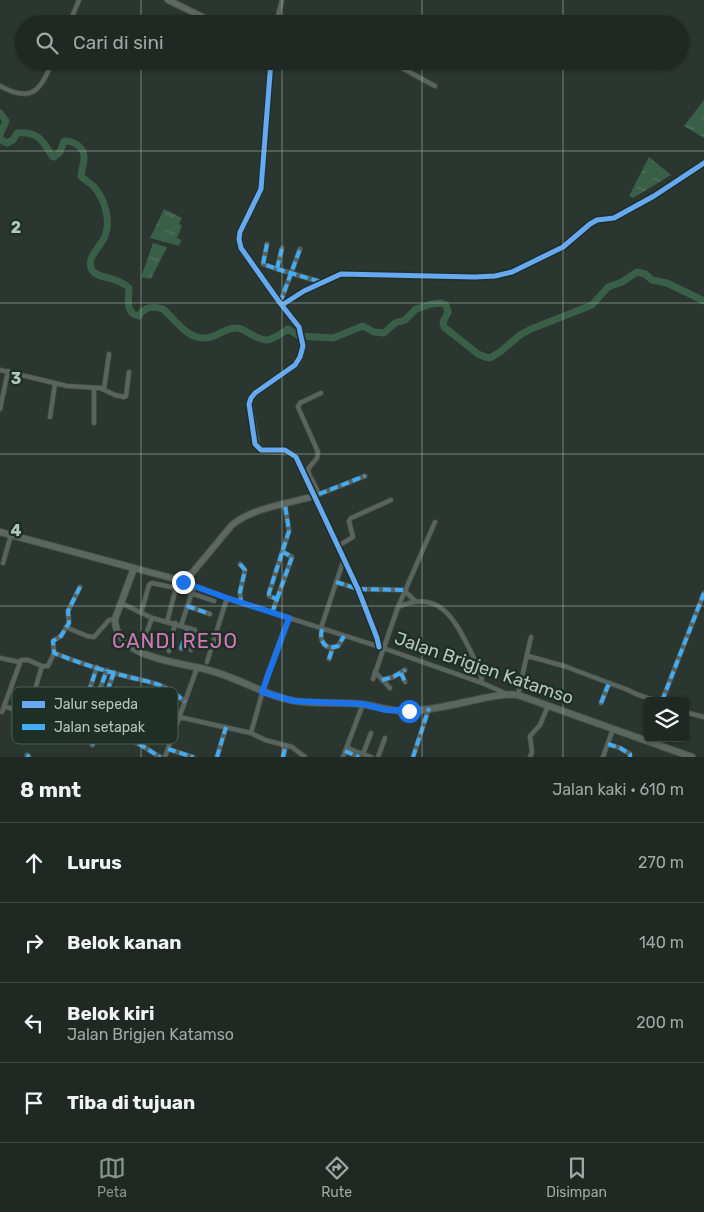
<!DOCTYPE html>
<html lang="id">
<meta charset="utf-8">
<style>
body{margin:0;font-family:Rubik,sans-serif;background:#28302b;color:#f1f3f6}
.controls{position:absolute;right:15px;bottom:15px;display:grid;overflow:hidden;border-radius:5px;box-shadow:0 1px 4px #0004}
.controls button{width:45px;height:45px;display:grid;place-items:center;padding:0;border:0;border-bottom:1px solid #3d4441;background:#202823;color:#f1f3f6;font:25px sans-serif}
.stop{position:absolute;width:15px;height:15px;margin:-11px;border:4px solid #1a73e8;border-radius:50%;background:#fff}
.stop.end{background:#1a73e8;border-color:#fff;box-shadow:0 1px 5px #0008}
.list{margin:0;padding:0;list-style:none}
h2{display:flex;justify-content:space-between;align-items:center;height:65px;margin:0;padding:0 20px;font-size:21px}
h2 small{font-size:16px;font-weight:400;color:#a2a6a6}
.list li{display:grid;grid-template-columns:32px 1fr auto;gap:15px;align-items:center;box-sizing:border-box;height:80px;padding:0 20px;border-top:1px solid #3d4441}
.list b{display:block;font-size:19px;white-space:nowrap}
.list p{margin:0;font-size:16px;white-space:nowrap;color:#a2a6a6}
.list em{font-size:16px;font-style:normal;color:#a2a6a6}
.icon{flex:none;width:28px;height:28px;fill:none;stroke:currentColor;stroke-width:2;stroke-linecap:round;stroke-linejoin:round}
.map{position:relative;flex:none;width:704px;height:757px;overflow:hidden}
.search{position:absolute;background:#202823;box-shadow:0 1px 4px #0004;left:15px;right:15px;top:15px;height:55px;display:flex;align-items:center;gap:12px;box-sizing:border-box;padding:0 18px;border-radius:28px;color:#a2a6a6;font-size:19px}
.sheet{height:385px;background:#202823}
nav{display:flex;justify-content:space-around;align-items:center;box-sizing:border-box;height:70px;border-top:1px solid #3d4441;background:#202823;font-size:14px;color:#a2a6a6}
nav a{display:grid;justify-items:center;gap:2px}
nav .on{color:#84948b}
.map>svg:first-child{display:block}
.water{fill:url(#water-ripples)}
.lines{fill:none;stroke-linecap:round;stroke-linejoin:round}
.river{stroke:#3a5f49;stroke-width:7}
.street-casing{stroke:#48514c;stroke-width:5.5}
.secondary-casing{stroke:#48514c;stroke-width:8}
.primary-casing{stroke:#48534d;stroke-width:8}
.street{stroke:#5a645e;stroke-width:4}
.secondary{stroke:#5e6863;stroke-width:5.5}
.primary{stroke:#5c6660;stroke-width:6}
.quiet{stroke:#42abf6;stroke-width:4;stroke-dasharray:8 4;stroke-linecap:butt}
.cycleway-casing{stroke:#1e3026;stroke-width:8}
.cycleway{stroke:#66a8f1;stroke-width:5}
.route{stroke:#1a73e8;stroke-width:6}
.grid{fill:none;stroke:#b4c6bd;stroke-width:1;stroke-opacity:0.55}
.labels{text-anchor:middle;stroke-width:5;stroke-linejoin:round;paint-order:stroke}
.street-label{font-size:18px;fill:#b4c6bd;stroke:#1e3026}
.quarter-label{font-size:20px;letter-spacing:1px;fill:#d179b8;stroke:#1e3026}
.key{fill:#1e3026;stroke:#4b5d53;stroke-width:1}
.key-label{font-size:14px;fill:#b4c6bd}
.grid-label{font-size:16px;text-anchor:middle;font-weight:bold;fill:#b4c6bd;stroke:#1e3026;stroke-width:5;stroke-linejoin:round;paint-order:stroke}
</style>
<div class="map">
<svg width="704" height="757" viewBox="0 0 704 757">
<defs>
<pattern id="water-ripples" width="26" height="14" patternUnits="userSpaceOnUse" patternTransform="scale(1.25)"><rect width="26" height="14" fill="#3a5f49"/><path d="M2 4q2-2 4 0t4 0M15 11q2-2 4 0t4 0" fill="none" stroke="#547461"/></pattern>
</defs>
<rect width="100%" height="100%" fill="#2a362f"/>
<path class="water" d="M 704,100 L 704,138 L 684,126 Z
M 649,157 L 671,175 L 633,198 L 629,196 Z
M 164,209 L 182,218 L 179,224 L 182,226 L 177,238 L 181,240 L 179,246 L 150,238 Z
M 153,243 L 167,247 L 151,279 L 141,277 Z"/>
<g class="lines">
<path class="river" d="M 0,113 L 6,121 L 0,134
M 0,137 L 1,140 L 7,143 L 13,140 L 17,133 C 37,131 43,140 52,156 L 54,157 L 60,152 L 64,141 C 75,141 85,148 84,159 C 84,165 81,170 81,176 C 85,181 91,183 95,188 C 105,200 111,221 105,236 C 101,247 85,258 92,270 C 97,279 117,276 129,288 C 129,299 125,314 139,316 C 144,307 154,306 163,309 C 177,321 189,343 211,337 C 219,335 227,328 236,328 C 240,328 244,330 247,332 C 267,344 269,342 288,329 L 299,336 L 333,338 L 363,326 L 374,332 L 384,333 L 395,323 L 405,320 L 416,309 L 431,304 L 441,303 L 446,305 L 447,308 L 448,312 L 443,322 L 444,327 L 478,354 L 485,357 L 490,358 L 500,352 L 520,335 L 531,329 L 592,305 L 608,287 L 622,282 L 637,272 L 645,274 L 652,280 L 667,283 L 704,301"/>
<g class="street-casing">
<path id="street" d="M 69,24 L 79,0
M 190,24 L 195,14
M 276,24 L 282,0
M 389,61 L 435,86
M 160,65 L 162,61
M 0,86 C 33,104 40,90 53,61
M 267,244 L 263,264 L 277,269 L 282,248
M 277,269 L 321,282
M 280,303 L 300,249
M 282,305 L 304,291 L 341,274 L 475,277 L 495,276 L 512,272 L 563,247 L 590,224 L 597,220 L 614,218 L 654,196 L 704,163
M 0,370 L 67,386 L 100,388 L 115,395 L 124,397 L 126,396 L 129,372
M 104,389 L 109,354
M 0,409 L 8,371
M 50,417 L 55,384
M 94,423 L 94,388
M 365,476 L 315,496 L 358,589 L 377,638 L 379,647
M 319,494 L 309,474 L 308,469 L 317,458 L 318,452 L 298,407 L 300,403 L 321,393
M 338,546 L 353,537 L 349,521 L 351,518 L 391,500
M 3,563 L 11,535
M 240,564 L 245,570 L 240,592 L 241,602
M 179,580 L 227,598 L 383,648 L 482,683 L 505,693
M 336,582 L 358,589 L 405,590
M 80,587 L 68,611 L 69,623 L 61,636 L 53,641 L 54,653 C 77,662 101,670 125,676 C 152,683 163,682 185,702
M 405,591 L 415,601
M 277,599 L 292,557 L 283,552
M 121,603 L 152,618 L 195,630 L 196,633 L 191,650
M 187,606 L 210,614
M 398,607 C 439,589 454,618 470,650 C 475,661 482,671 482,683
M 141,613 L 149,585 L 152,583 L 176,588 L 214,601
M 272,613 L 277,599 L 269,596 L 269,593 L 289,531 L 285,505
M 167,622 L 176,588
M 181,626 L 194,586
M 66,627 L 87,636 L 94,637 L 109,620 L 115,619
M 321,628 L 344,559
M 322,629 C 319,640 324,651 338,646 L 344,636
M 144,640 L 152,618
M 181,649 L 188,628
M 169,651 L 175,623
M 528,656 L 564,666 L 628,690 L 636,694 L 657,701
M 0,658 L 19,662
M 329,659 L 333,647
M 207,662 L 227,598
M 114,672 L 108,689 L 110,697 L 104,712 L 103,726 L 141,745 L 160,757
M 375,672 L 390,688
M 401,673 L 405,682
M 373,679 L 398,607 L 435,522
M 382,680 L 393,677 L 405,670
M 36,686 L 42,666 L 48,666 L 54,653
M 518,695 L 531,637
M 662,701 L 704,593
M 601,703 L 609,683
M 94,705 L 107,670
M 4,706 L 53,724
M 2,712 L 21,660 L 28,660 L 42,666
M 685,712 L 704,717
M 134,714 L 174,732
M 179,717 L 251,733 L 265,740 L 292,747 L 305,757
M 77,727 L 97,667
M 251,733 L 267,676 L 289,618
M 27,735 L 31,716
M 608,744 L 620,748 L 630,754 L 630,757
M 92,745 L 103,726
M 347,746 L 350,749 L 363,754 L 371,733
M 168,749 L 193,757
M 345,751 L 359,757
M 363,754 L 371,757
M 27,755 L 29,757
M 165,757 L 197,668
M 217,757 L 226,727
M 283,757 L 286,745
M 343,757 L 363,704
M 378,757 L 385,738
M 413,757 L 429,708
M 530,757 L 532,752 L 530,736 L 540,725 L 548,706
M 603,757 L 613,729"/>
</g>
<g class="secondary-casing">
<path id="secondary" d="M 168,0 L 217,24
M 134,568 L 179,580 L 192,573 L 232,525 C 252,508 290,503 315,496 L 296,457 C 284,445 268,456 257,447 L 249,404 L 251,398 L 255,393 L 295,365 L 300,357 L 303,346 L 299,327 L 280,303 L 241,248 L 239,239 L 240,232 L 261,189 L 271,61"/>
</g>
<g class="primary-casing">
<path id="primary" d="M 0,532 L 134,568 L 115,619 C 115,659 180,662 208,670 C 233,676 256,690 282,698 C 307,706 335,701 361,704 C 377,706 392,712 410,711 C 434,710 460,703 484,698 C 495,696 507,693 518,695 L 692,757"/>
</g>
<use href="#street" class="street"/>
<use href="#secondary" class="secondary"/>
<use href="#primary" class="primary"/>
<path class="quiet" d="M 267,244 L 263,264 L 277,269 L 282,248
M 277,269 L 321,282
M 280,303 L 300,249
M 319,494 L 365,476
M 240,564 L 245,570 L 240,592 L 241,602
M 336,582 L 358,589 L 405,590
M 80,587 L 68,611 L 69,623 L 61,636 L 53,641 L 54,653 C 77,662 101,670 125,676 C 152,683 163,682 185,702
M 277,599 L 292,557 L 283,552
M 187,606 L 210,614
M 272,613 L 277,599 L 269,596 L 269,593 L 289,531 L 285,505
M 322,629 C 319,640 324,651 338,646 L 344,636
M 181,649 L 188,628
M 329,659 L 333,647
M 114,672 L 108,689 L 110,697 L 104,712 L 103,726 L 141,745 L 160,757
M 401,673 L 405,682
M 382,680 L 393,677 L 405,670
M 662,701 L 704,593
M 601,703 L 609,683
M 94,705 L 107,670
M 134,714 L 174,732
M 77,727 L 97,667
M 608,744 L 620,748 L 630,754 L 630,757
M 92,745 L 103,726
M 168,749 L 193,757
M 345,751 L 359,757
M 27,755 L 29,757
M 217,757 L 226,727
M 283,757 L 286,745
M 413,757 L 429,708"/>
<g class="cycleway-casing">
<path id="cycleway" d="M 271,61 L 261,189 L 240,232 L 239,239 L 241,248 L 280,303 L 299,327 L 303,346 L 300,357 L 295,365 L 255,393 L 251,398 L 249,404 L 255,444 L 261,450 L 285,450 L 296,457 L 358,589 L 377,638 L 379,647
M 282,305 L 304,291 L 341,274 L 475,277 L 495,276 L 512,272 L 563,247 L 590,224 L 597,220 L 614,218 L 654,196 L 704,163"/>
</g>
<use href="#cycleway" class="cycleway"/>
</g>
<g class="lines">
<path class="route" d="M 183,582 L 227,598 L 289,618 L 262,692 L 294,701 L 363,704 L 386,710 L 409,711"/>
</g>
<path class="grid" d="M 141,0 L 141,24M 282,0 L 282,24M 422,0 L 422,24M 563,0 L 563,24M 141,61 L 141,757M 282,61 L 282,757M 422,61 L 422,757M 563,61 L 563,757M 0,151 L 704,151M 0,303 L 704,303M 0,454 L 704,454M 0,606 L 704,606"/>
<g class="labels">
<g class="street-label">
<text transform="translate(484 668) rotate(19)" y="6">Jalan Brigjen Katamso</text>
</g>
<g class="quarter-label">
<text x="175" y="648">CANDI REJO</text>
</g>
</g>
<rect x="12" y="687" width="166" height="57" rx="8" class="key"/>
<rect x="22" y="701" width="23" height="7" fill="#66a8f1"/>
<rect x="22" y="724" width="23" height="6" fill="#42abf6"/>
<g class="key-label">
<text x="54" y="709">Jalur sepeda</text>
<text x="54" y="732">Jalan setapak</text>
</g>
<g class="grid-label">
<text x="16" y="233">2</text>
<text x="16" y="384">3</text>
<text x="16" y="536">4</text>
</g>
</svg>
<div class="controls">
<button><svg class="icon" aria-label="layers" viewBox="0 0 24 24"><path d="M12 4l9 5-9 5-9-5zM3 14l9 5 9-5"/></svg></button>
</div>
<div class="stop" style="left:409px;top:711px"></div>
<div class="stop end" style="left:183px;top:582px"></div>
<div class="search"><svg class="icon" aria-label="search" viewBox="0 0 24 24"><circle cx="10" cy="10" r="6"/><path d="M15 15l6 6"/></svg>Cari di sini</div>
</div>
<section class="sheet">
<h2>8 mnt<small>Jalan kaki · 610 m</small></h2>
<ul class="list">
<li><svg class="icon" aria-label="ahead" viewBox="0 0 24 24"><path d="M12 20V5M6 11l6-6 6 6"/></svg><div><b>Lurus</b></div><em>270 m</em></li>
<li><svg class="icon" aria-label="right" viewBox="0 0 24 24"><path d="M7 20v-9h11M14 6l5 5-5 5"/></svg><div><b>Belok kanan</b></div><em>140 m</em></li>
<li><svg class="icon" aria-label="left" viewBox="0 0 24 24"><path d="M17 20v-9H6M10 6l-5 5 5 5"/></svg><div><b>Belok kiri</b><p>Jalan Brigjen Katamso</p></div><em>200 m</em></li>
<li><svg class="icon" aria-label="arrive" viewBox="0 0 24 24"><path d="M6 21V4h12l-3 4 3 4H6"/></svg><div><b>Tiba di tujuan</b></div></li>
</ul>
</section>
<nav>
<a class="on"><svg class="icon" aria-label="map" viewBox="0 0 24 24"><path d="M3 6l6-2 6 2 6-2v14l-6 2-6-2-6 2zM9 4v14M15 6v14"/></svg>Peta</a>
<a><svg class="icon" aria-label="directions" viewBox="0 0 24 24"><path d="M12 3l9 9-9 9-9-9zM9 14v-3h6M13 9l2 2-2 2"/></svg>Rute</a>
<a><svg class="icon" aria-label="saved" viewBox="0 0 24 24"><path d="M7 4h10v16l-5-4-5 4z"/></svg>Disimpan</a>
</nav>
